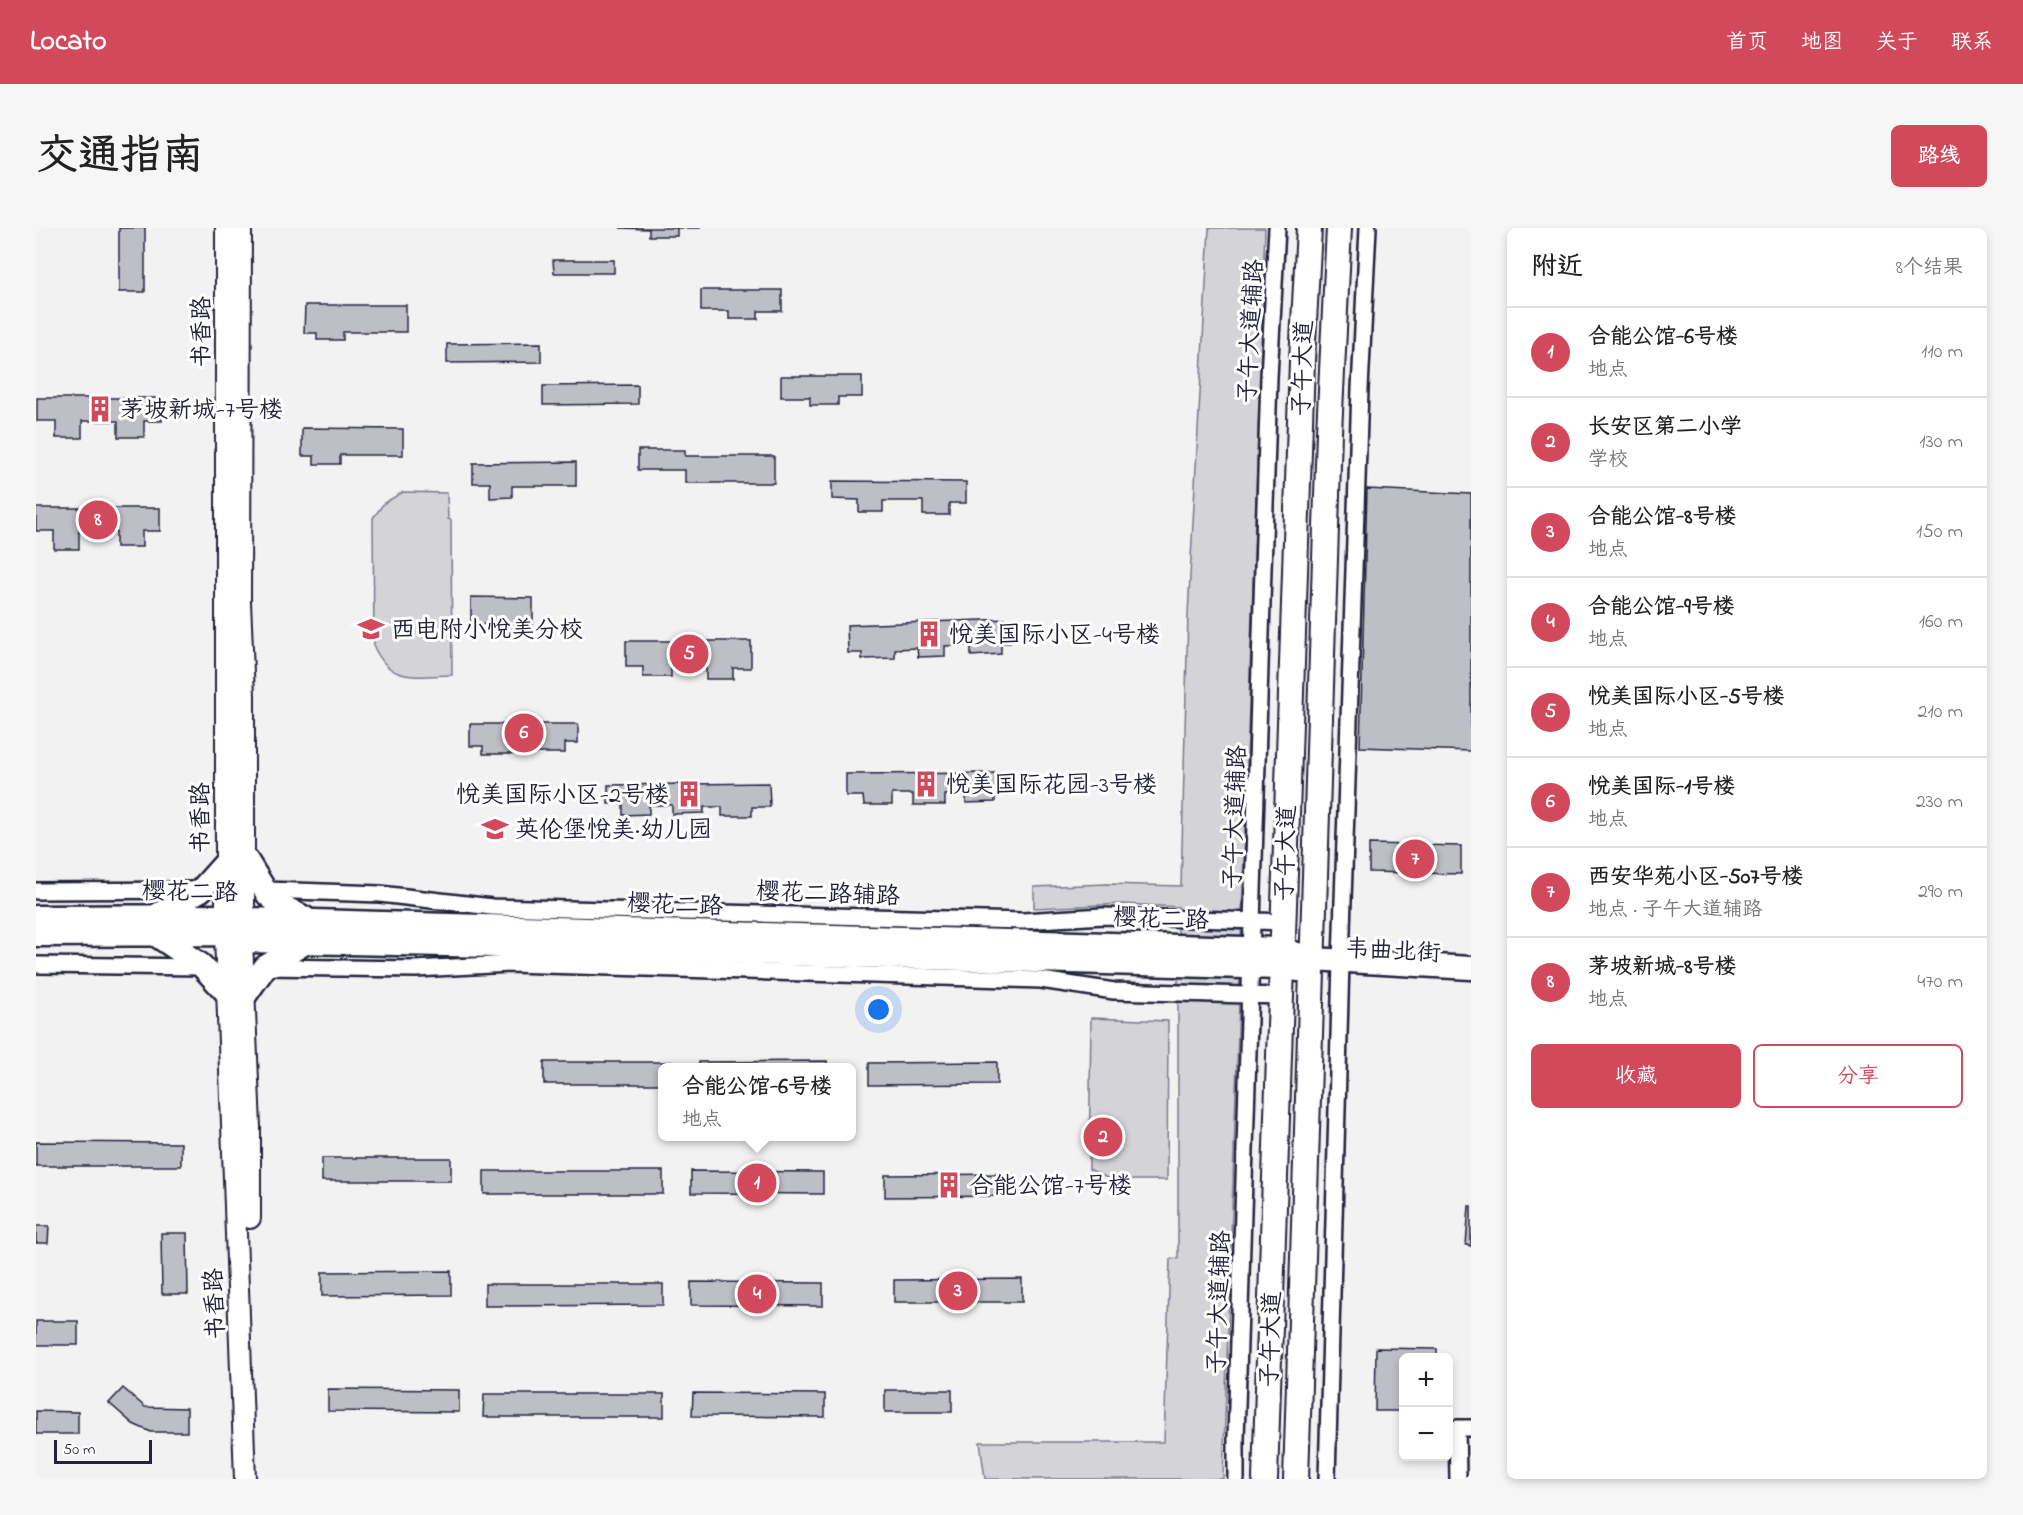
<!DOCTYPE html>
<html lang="zh">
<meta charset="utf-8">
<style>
body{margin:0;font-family:"Indie Flower","LXGW WenKai TC",sans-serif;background:#f6f6f6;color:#222}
.controls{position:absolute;right:18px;bottom:18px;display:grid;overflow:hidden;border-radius:9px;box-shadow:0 3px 9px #0003}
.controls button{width:54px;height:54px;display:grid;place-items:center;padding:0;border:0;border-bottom:2px solid #e0e0e0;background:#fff;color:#222;font:30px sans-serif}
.scale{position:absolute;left:18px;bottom:15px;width:98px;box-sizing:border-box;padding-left:6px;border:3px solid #22223b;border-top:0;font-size:16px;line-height:21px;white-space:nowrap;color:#22223b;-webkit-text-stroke:4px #fff;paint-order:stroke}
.you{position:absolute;left:843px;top:782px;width:21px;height:21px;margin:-15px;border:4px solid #fff;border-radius:50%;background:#1a73e8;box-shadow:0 0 0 9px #1a73e833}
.badge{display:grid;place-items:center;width:39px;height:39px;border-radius:50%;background:#d1495b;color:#fff;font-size:20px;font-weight:700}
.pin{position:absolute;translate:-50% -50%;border:3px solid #fff;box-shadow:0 2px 6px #0006}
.popup{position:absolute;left:622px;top:835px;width:198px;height:78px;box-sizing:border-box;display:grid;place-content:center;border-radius:9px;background:#fff;filter:drop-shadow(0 2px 4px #0005);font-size:20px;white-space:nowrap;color:#767676}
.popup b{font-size:22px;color:#222}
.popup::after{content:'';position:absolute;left:50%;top:100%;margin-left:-12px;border:12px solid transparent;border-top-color:#fff}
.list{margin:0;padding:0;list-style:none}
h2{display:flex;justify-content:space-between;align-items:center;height:78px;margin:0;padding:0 24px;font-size:26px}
h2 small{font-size:20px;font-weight:400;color:#767676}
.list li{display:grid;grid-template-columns:39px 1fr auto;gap:18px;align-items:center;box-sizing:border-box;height:90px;padding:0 24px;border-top:2px solid #e0e0e0}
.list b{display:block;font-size:22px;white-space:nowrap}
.list p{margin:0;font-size:20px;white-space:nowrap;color:#767676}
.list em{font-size:20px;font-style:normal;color:#767676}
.actions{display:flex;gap:12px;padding:18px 24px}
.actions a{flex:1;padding:14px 0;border:2px solid #d1495b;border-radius:9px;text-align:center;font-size:21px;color:#d1495b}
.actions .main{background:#d1495b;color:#fff}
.map{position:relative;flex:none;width:1435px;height:1251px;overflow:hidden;border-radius:9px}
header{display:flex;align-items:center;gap:36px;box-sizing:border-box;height:84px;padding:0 30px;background:#d1495b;color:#fff}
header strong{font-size:28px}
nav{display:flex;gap:33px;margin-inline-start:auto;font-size:21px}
.intro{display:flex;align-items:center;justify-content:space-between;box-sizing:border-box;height:144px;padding:0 36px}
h1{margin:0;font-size:42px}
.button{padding:15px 27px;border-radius:9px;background:#d1495b;color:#fff;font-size:21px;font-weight:700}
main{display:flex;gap:36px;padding:0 36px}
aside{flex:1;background:#fff;border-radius:9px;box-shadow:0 3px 9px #0003}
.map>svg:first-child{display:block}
.green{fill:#d3d3d8;stroke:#7a7a8a;stroke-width:1.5}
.building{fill:#bebec6;stroke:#22223b;stroke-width:1.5}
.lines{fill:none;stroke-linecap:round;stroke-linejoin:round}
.minor-casing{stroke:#22223b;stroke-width:20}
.tertiary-casing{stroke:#22223b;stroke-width:24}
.secondary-casing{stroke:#22223b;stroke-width:27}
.primary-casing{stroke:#22223b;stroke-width:28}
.minor{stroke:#fff;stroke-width:15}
.tertiary{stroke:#fff;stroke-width:20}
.secondary{stroke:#fff;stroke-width:22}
.primary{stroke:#fff;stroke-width:24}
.labels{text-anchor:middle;stroke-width:6;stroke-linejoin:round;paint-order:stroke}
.street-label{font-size:24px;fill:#22223b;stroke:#fff}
.poi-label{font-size:24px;fill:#22223b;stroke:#fff;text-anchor:start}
</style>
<header>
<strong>Locato</strong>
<nav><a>首页</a><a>地图</a><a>关于</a><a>联系</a></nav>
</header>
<div class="intro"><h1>交通指南</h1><a class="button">路线</a></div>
<main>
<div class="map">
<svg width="1435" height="1251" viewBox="0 0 1435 1251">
<rect width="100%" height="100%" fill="#f2f2f3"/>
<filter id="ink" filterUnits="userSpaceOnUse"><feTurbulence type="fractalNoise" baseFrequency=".0167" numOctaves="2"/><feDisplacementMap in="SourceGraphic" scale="12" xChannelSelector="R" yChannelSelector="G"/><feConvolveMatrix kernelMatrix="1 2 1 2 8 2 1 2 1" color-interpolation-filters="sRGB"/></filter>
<g filter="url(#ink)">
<path class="green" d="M 1173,0 L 1229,0 L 1187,1251 L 949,1251 L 944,1214 L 1128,1214 L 1134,1031 L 1142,1030 L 1142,679 L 1087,676 L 998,680 L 998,659 L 1071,656 L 1145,658 L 1152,386 Z
M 367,264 L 411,265 L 412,291 L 415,292 L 416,447 C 379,447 356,457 338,419 L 337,290 L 348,275 Z
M 1055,790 L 1132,793 L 1131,952 L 1075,952 L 1053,941 Z"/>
<path class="building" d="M 83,0 L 109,0 L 109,64 L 83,64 Z
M 641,0 L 641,8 L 613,8 L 613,1 L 584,0 L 665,0 Z
M 517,32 L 578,32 L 578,45 L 518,45 Z
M 665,62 L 746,62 L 746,83 L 722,83 L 722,91 L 693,91 L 693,83 L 665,83 Z
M 269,77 L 370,77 L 370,104 L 307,104 L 307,112 L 281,112 L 281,105 L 268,105 Z
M 505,115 L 505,134 L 411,135 L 411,116 Z
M 745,148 L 826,148 L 826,169 L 802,169 L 802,177 L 774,177 L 774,169 L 745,169 Z
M 602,157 L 602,176 L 507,177 L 507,158 Z
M 1,170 L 126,170 L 126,193 L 108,193 L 108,209 L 82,209 L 82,193 L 46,193 L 46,210 L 20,210 L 20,193 L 1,193 Z
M 266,200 L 367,201 L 367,227 L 304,227 L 304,236 L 278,236 L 278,228 L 266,228 Z
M 602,222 L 649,222 L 649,228 L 738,228 L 738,255 L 649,255 L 649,242 L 602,242 Z
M 540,234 L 540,258 L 476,258 L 476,269 L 454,270 L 454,255 L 437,255 L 437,235 Z
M 796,253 L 930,254 L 930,275 L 913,275 L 913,287 L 887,287 L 887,273 L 847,273 L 847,284 L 823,284 L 823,272 L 796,271 Z
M 1331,261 L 1435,266 L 1435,523 L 1324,519 Z
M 0,280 L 124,280 L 124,303 L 106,303 L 106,319 L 80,319 L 80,303 L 43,303 L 43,321 L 18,321 L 18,303 L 0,303 Z
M 435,369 L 497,370 L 497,396 L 479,396 L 479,404 L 452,404 L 452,396 L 435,396 Z
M 973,391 L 974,415 L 965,415 L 965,426 L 935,428 L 935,417 L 909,418 L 909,428 L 882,429 L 881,420 L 859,421 L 859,430 L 826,431 L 826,425 L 812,425 L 811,397 Z
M 590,413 L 715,413 L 715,440 L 697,440 L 697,451 L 670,451 L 670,440 L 635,440 L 635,449 L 607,449 L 607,439 L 590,439 Z
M 434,496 L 542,496 L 542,515 L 529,515 L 529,525 L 498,525 L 498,516 L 481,516 L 481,526 L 447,526 L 447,518 L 434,518 Z
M 971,545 L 971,567 L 959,567 L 959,574 L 930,575 L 930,567 L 909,567 L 909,577 L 877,577 L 877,566 L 856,566 L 856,577 L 828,577 L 827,568 L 810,568 L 810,546 Z
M 733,555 L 734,579 L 716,579 L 716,588 L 686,588 L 686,579 L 668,579 L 668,585 L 636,586 L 636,577 L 613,577 L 613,586 L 587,587 L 587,575 L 572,576 L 572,557 Z
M 1333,616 L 1425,618 L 1425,646 L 1333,644 Z
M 791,833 L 791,840 L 663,840 L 663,834 Z
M 508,834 L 636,834 L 636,840 L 626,840 L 626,856 L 508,856 Z
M 961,834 L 961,856 L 833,857 L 833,835 Z
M 0,914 L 145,915 L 145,938 L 0,938 Z
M 286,930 L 415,930 L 415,953 L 286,953 Z
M 448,943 L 627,943 L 627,966 L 448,966 Z
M 655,943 L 787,944 L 787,966 L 655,965 Z
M 977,946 L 977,968 L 849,969 L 849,947 Z
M 1433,978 L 1435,978 L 1435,1018 L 1430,1017 Z
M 0,998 L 13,998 L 12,1015 L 0,1015 Z
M 125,1005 L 151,1005 L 152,1066 L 126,1066 Z
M 415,1043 L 415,1067 L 286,1068 L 286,1044 Z
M 986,1051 L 986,1074 L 858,1074 L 858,1052 Z
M 655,1054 L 787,1055 L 787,1078 L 655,1077 Z
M 449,1056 L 627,1056 L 627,1077 L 449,1078 Z
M 0,1093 L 42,1093 L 42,1117 L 0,1117 Z
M 1340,1120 L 1401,1121 L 1401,1130 L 1368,1130 L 1368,1183 L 1339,1183 Z
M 87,1160 L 109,1179 L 151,1180 L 151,1204 L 115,1204 L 97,1196 L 73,1175 Z
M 292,1161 L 423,1162 L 423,1184 L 292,1183 Z
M 849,1162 L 916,1162 L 916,1184 L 849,1184 Z
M 657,1165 L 789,1166 L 789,1189 L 656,1188 Z
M 448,1166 L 628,1166 L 628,1189 L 447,1189 Z
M 0,1183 L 42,1184 L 42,1206 L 0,1206 Z"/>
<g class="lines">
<g class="minor-casing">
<path id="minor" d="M 230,662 L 344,666 L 456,679 L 987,693 L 1067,688 L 1247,694
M 0,663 L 162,662
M 0,737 L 167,739
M 229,739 L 380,741 L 474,736 L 1005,752 L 1078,763 L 1246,768
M 1200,1251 L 1200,1210 L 1233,149 L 1241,0
M 1291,1251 L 1305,733 L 1324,161 L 1332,0
M 1422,1251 L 1421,1200 L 1435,1200"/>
</g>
<g class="tertiary-casing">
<path id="tertiary" d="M 190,0 L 190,688 L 189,706 L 209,1251
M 205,0 L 204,374 L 208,468 L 208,691 L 206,713 L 214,899 L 214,990"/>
</g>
<g class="secondary-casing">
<path id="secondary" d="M 208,628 L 232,667 L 244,677 L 269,690
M 121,687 L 165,662 L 190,634
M 0,689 L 190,688 L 208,691 L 1246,721 L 1276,731 L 1435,740
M 0,707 L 189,706 L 206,713 L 460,718 L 1247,740 L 1263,742
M 120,707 L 165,737 L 191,765
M 208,769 L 229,739 L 269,715"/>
</g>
<g class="primary-casing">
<path id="primary" d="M 1229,1251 L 1266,133 L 1273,0
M 1260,1251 L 1293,204 L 1303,0"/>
</g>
<use href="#minor" class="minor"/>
<use href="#tertiary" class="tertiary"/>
<use href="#secondary" class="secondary"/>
<use href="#primary" class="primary"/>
</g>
</g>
<defs>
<g id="building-bare" transform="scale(2.07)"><path d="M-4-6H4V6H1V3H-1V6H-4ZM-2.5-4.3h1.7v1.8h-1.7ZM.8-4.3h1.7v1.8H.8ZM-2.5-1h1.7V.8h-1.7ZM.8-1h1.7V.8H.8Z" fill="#d1495b" stroke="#fff" stroke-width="2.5" paint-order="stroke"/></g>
<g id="school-bare" transform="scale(2.07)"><path d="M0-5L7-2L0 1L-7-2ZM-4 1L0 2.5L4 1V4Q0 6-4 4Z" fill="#d1495b" stroke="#fff" stroke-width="2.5" paint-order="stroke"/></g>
</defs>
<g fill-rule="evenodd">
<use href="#building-bare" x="64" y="181"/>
<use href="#school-bare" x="335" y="401"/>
<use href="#building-bare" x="893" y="406"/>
<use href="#building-bare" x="890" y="556"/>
<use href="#building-bare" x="653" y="566"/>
<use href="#school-bare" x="459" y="601"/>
<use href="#building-bare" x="913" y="957"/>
</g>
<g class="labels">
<g class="street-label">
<text transform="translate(1214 103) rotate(-87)" y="8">子午大道辅路</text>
<text transform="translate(165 104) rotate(-90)" y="8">书香路</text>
<text transform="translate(1266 140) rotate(-88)" y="8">子午大道</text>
<text transform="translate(1198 589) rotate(-88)" y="8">子午大道辅路</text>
<text transform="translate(164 590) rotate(-90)" y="8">书香路</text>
<text transform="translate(1249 625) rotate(-88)" y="8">子午大道</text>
<text transform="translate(154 663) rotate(1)" y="8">樱花二路</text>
<text transform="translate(792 665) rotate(2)" y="8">樱花二路辅路</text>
<text transform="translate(639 676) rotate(2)" y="8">樱花二路</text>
<text transform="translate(1125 690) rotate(2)" y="8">樱花二路</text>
<text transform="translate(1357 722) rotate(3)" y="8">韦曲北街</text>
<text transform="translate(1182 1074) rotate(-88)" y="8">子午大道辅路</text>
<text transform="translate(178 1076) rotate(-92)" y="8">书香路</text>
<text transform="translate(1234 1111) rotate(-88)" y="8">子午大道</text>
</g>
<g class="poi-label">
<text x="84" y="189">茅坡新城-7号楼</text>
<text x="355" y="409">西电附小悦美分校</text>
<text x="913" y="414">悦美国际小区-4号楼</text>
<text x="910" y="564">悦美国际花园-3号楼</text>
<text x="633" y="574" text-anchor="end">悦美国际小区-2号楼</text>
<text x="479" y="609">英伦堡悦美·幼儿园</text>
<text x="933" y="965">合能公馆-7号楼</text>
</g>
</g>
</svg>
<div class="controls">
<button>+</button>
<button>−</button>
</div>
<div class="scale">50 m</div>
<div class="you"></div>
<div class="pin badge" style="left:721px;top:955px">1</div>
<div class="popup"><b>合能公馆-6号楼</b>地点</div>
<div class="pin badge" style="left:1067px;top:909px">2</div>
<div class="pin badge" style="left:922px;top:1063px">3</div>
<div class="pin badge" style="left:721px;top:1066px">4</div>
<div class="pin badge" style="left:653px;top:426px">5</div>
<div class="pin badge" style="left:488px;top:505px">6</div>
<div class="pin badge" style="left:1379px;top:631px">7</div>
<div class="pin badge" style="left:62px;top:292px">8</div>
</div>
<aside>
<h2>附近<small>8个结果</small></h2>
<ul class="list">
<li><span class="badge">1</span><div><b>合能公馆-6号楼</b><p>地点</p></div><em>110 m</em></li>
<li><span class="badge">2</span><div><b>长安区第二小学</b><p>学校</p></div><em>130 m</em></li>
<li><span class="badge">3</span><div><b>合能公馆-8号楼</b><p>地点</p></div><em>150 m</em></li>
<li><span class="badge">4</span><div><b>合能公馆-9号楼</b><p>地点</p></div><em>160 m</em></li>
<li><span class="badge">5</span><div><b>悦美国际小区-5号楼</b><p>地点</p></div><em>210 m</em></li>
<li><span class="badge">6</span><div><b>悦美国际-1号楼</b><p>地点</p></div><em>230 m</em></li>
<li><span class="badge">7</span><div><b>西安华苑小区-507号楼</b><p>地点 · 子午大道辅路</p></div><em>290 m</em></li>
<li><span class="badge">8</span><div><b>茅坡新城-8号楼</b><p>地点</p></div><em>470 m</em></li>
</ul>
<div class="actions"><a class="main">收藏</a><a>分享</a></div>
</aside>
</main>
